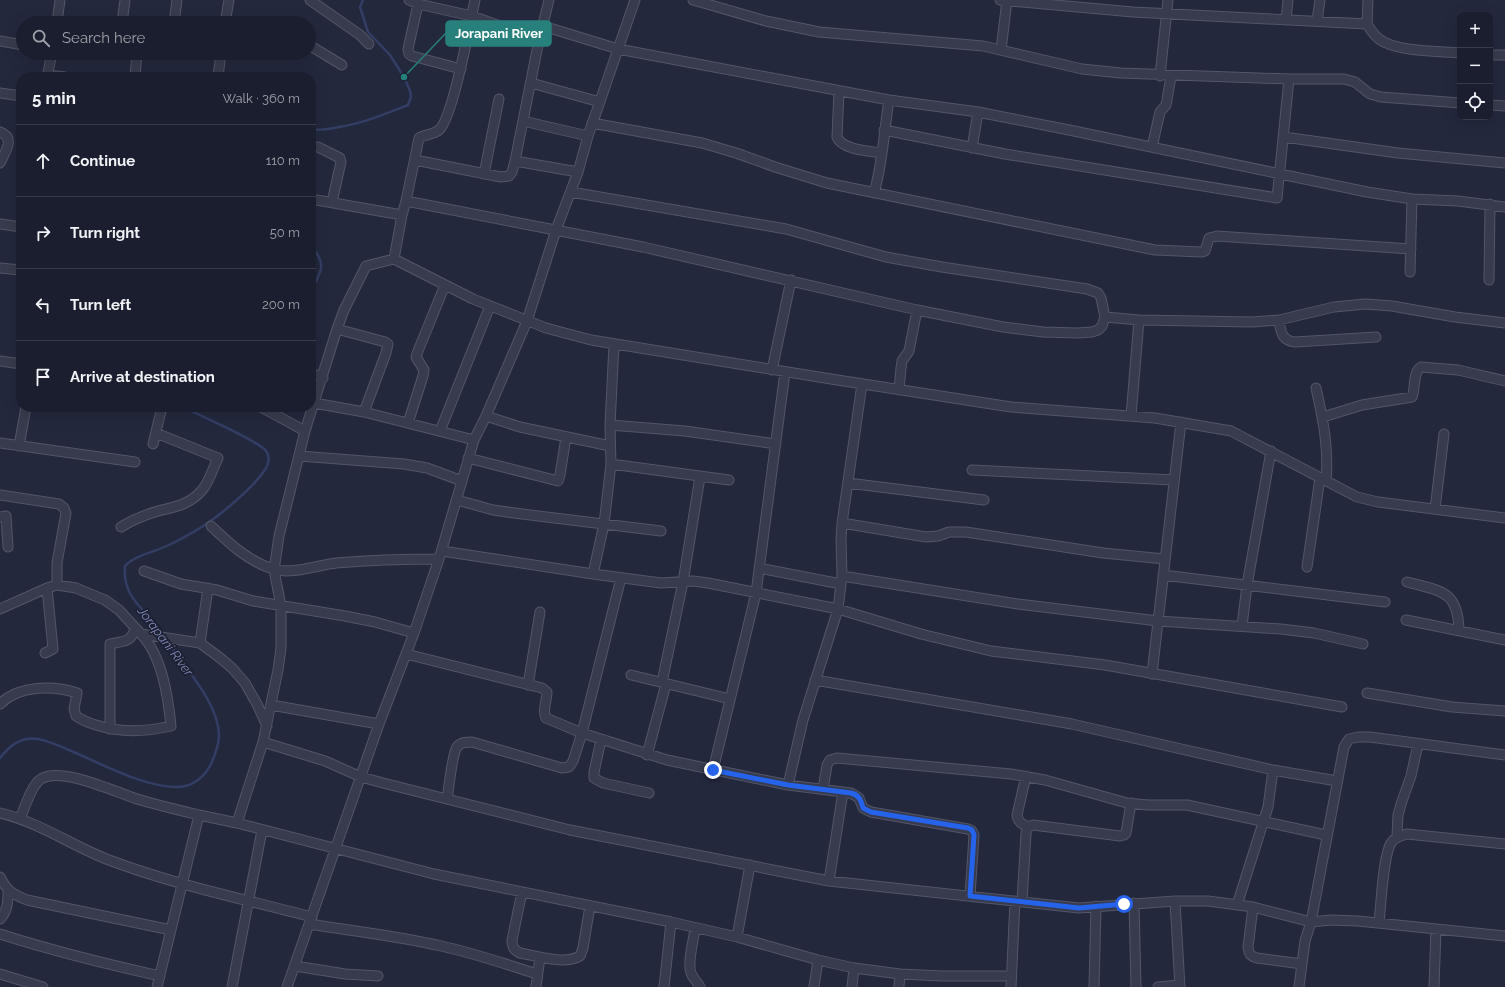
<!DOCTYPE html>
<meta charset="utf-8">
<style>
body{margin:0;font-family:Raleway,sans-serif;background:#272b3a;color:#f1f3f6}
.controls{position:absolute;right:12px;top:12px;display:grid;overflow:hidden;border-radius:8px;box-shadow:0 4px 16px #0002}
.controls button{width:36px;height:36px;display:grid;place-items:center;padding:0;border:0;border-bottom:1px solid #383c4a;background:#1a1e2e;color:#f1f3f6;font:20px sans-serif}
.stop{position:absolute;width:12px;height:12px;margin:-9px;border:3px solid #2563eb;border-radius:50%;background:#fff}
.stop.end{background:#2563eb;border-color:#fff;box-shadow:0 1px 4px #0008}
.list{margin:0;padding:0;list-style:none}
h2{display:flex;justify-content:space-between;align-items:center;height:52px;margin:0;padding:0 16px;font-size:17px}
h2 small{font-size:13px;font-weight:400;color:#9fa2aa}
.list li{display:grid;grid-template-columns:26px 1fr auto;gap:12px;align-items:center;box-sizing:border-box;height:72px;padding:0 16px;border-top:1px solid #383c4a}
.list b{display:block;font-size:15px;white-space:nowrap}
.list em{font-size:13px;font-style:normal;color:#9fa2aa}
.icon{flex:none;width:22px;height:22px;fill:none;stroke:currentColor;stroke-width:2;stroke-linecap:round;stroke-linejoin:round}
.map{position:relative;flex:none;width:1505px;height:987px;overflow:hidden}
.search{position:absolute;background:#1a1e2e;box-shadow:0 4px 16px #0002;left:16px;top:16px;width:300px;height:44px;display:flex;align-items:center;gap:10px;box-sizing:border-box;padding:0 14px;border-radius:22px;color:#9fa2aa;font-size:15px}
.panel{position:absolute;background:#1a1e2e;box-shadow:0 4px 16px #0002;left:16px;top:72px;width:300px;height:340px;border-radius:16px}
.map>svg:first-child{display:block}
.lines{fill:none;stroke-linecap:round;stroke-linejoin:round}
.stream{stroke:#343d63;stroke-width:2.5}
.minor-casing{stroke:#525668;stroke-width:11}
.minor{stroke:#373b4d;stroke-width:9}
.route{stroke:#2563eb;stroke-width:5}
.labels{text-anchor:middle;stroke-width:3.5;stroke-linejoin:round;paint-order:stroke}
.water-label{font-size:13px;font-style:italic;fill:#808bb6;stroke:#1c2032}
.leader{fill:none;stroke:#27807c;stroke-width:1.5}
.callout-dot{fill:#27807c;stroke:#1c2032;stroke-width:1.5}
.callout{fill:#27807c;stroke:#27807c;stroke-width:1.5}
.callout-label{font-size:13px;text-anchor:middle;font-weight:bold;fill:#fff}
</style>
<div class="map">
<svg width="1505" height="987" viewBox="0 0 1505 987">
<rect width="100%" height="100%" fill="#23283d"/>
<g class="lines">
<path class="stream" d="M 311,129 C 321,131 329,129 339,127 C 364,123 385,114 408,105 L 411,97 L 410,91 L 404,77 L 390,55 L 368,32 L 360,7 L 363,0
M 311,246 C 327,263 322,272 311,290
M 163,635 C 147,609 122,600 125,566 C 135,555 155,552 169,545 C 181,539 195,532 206,524 C 223,513 256,485 266,468 C 269,463 270,456 266,451 C 261,442 196,414 183,407
M 0,758 C 9,746 22,736 38,739 C 49,741 60,746 69,750 C 100,763 145,788 178,787 C 193,787 205,776 211,764 C 215,755 219,744 219,735 C 218,701 184,668 167,640"/>
<g class="minor-casing">
<path id="minor" d="M 310,0 L 360,35 L 369,44
M 409,0 L 418,4 L 472,16 L 539,40
M 693,0 L 766,21 L 819,32 L 983,46 L 1082,69 L 1121,73 L 1289,79 L 1344,79 L 1355,82 L 1370,94 L 1381,97 L 1460,103
M 1000,0 L 1133,12 L 1367,24 C 1370,29 1374,35 1379,39 C 1396,52 1438,51 1460,53
M 418,4 L 408,49 L 409,54 L 412,56 L 461,69
M 1286,20 L 1288,0
M 1317,21 L 1320,0
M 57,23 L 60,0
M 122,23 L 125,0
M 174,23 L 177,0
M 225,23 L 229,0
M 1367,24 L 1368,0
M 543,26 L 618,49 L 889,100 L 978,112 L 1069,130 L 1367,192 L 1412,199 L 1458,201 L 1505,207
M 0,41 L 23,45
M 309,45 L 342,65
M 1001,50 L 1007,0
M 1490,55 L 1505,55
M 47,75 L 65,77
M 1160,76 L 1168,0
M 47,77 L 52,53
M 135,77 L 137,53
M 218,77 L 221,53
M 531,83 L 600,102
M 839,91 L 837,137 C 842,150 869,151 882,153
M 0,93 L 21,96
M 1490,105 L 1505,106
M 523,121 L 588,136
M 592,123 L 702,143 L 736,153 L 778,168 L 827,183 L 1155,250 L 1202,252 L 1205,251 L 1209,238 L 1217,236 L 1411,249
M 884,130 L 1005,154 L 1277,198 L 1289,79
M 0,132 C 16,138 5,152 0,163
M 1284,137 L 1398,153 L 1505,163
M 318,147 L 340,158 L 341,162 L 332,202
M 1152,147 L 1160,112 L 1166,105 L 1167,100 L 1171,76
M 972,148 L 978,112
M 415,160 L 501,177 L 509,176 L 512,172 L 515,161 L 539,40 L 549,0
M 515,161 L 578,172
M 484,174 L 499,99
M 874,193 C 883,162 884,131 889,100
M 311,199 L 402,215
M 406,201 L 643,247 L 917,310 L 1003,327 L 1043,332 L 1078,333 L 1092,332 L 1098,330 L 1102,326 L 1105,317 L 1101,298 L 1098,293 L 1087,289 L 942,267 L 886,257 L 786,229 L 571,192
M 0,224 L 21,227
M 394,259 L 402,215 L 406,201 L 419,138 C 425,134 433,135 439,130 C 453,118 470,23 475,0
M 0,268 L 21,270
M 1410,272 L 1412,199
M 1489,280 L 1490,204
M 1105,317 L 1139,320 L 1252,322 L 1279,320 L 1334,307 L 1365,304 L 1392,306 L 1455,317 L 1505,323
M 1279,320 C 1281,332 1281,340 1295,342 L 1376,337
M 337,329 L 385,342 L 388,344 L 386,353 L 364,412
M 0,361 L 21,364
M 772,370 L 791,280
M 311,373 L 323,378
M 1316,388 C 1323,419 1329,449 1326,481
M 899,390 L 901,368 L 902,361 L 909,351 L 917,310
M 314,403 L 364,412 L 474,440
M 261,407 L 305,431
M 486,416 L 520,427 L 610,446
M 1131,416 L 1139,320
M 1323,417 L 1362,405 L 1412,397 C 1416,388 1412,373 1421,367 L 1458,370 L 1505,381
M 408,423 L 423,376 L 424,370 L 416,357 L 418,351 L 445,285
M 610,425 L 685,431 L 776,444
M 440,431 L 490,306
M 0,443 L 135,462
M 153,444 L 162,407
M 19,446 L 26,407
M 299,456 L 404,464 L 427,468 L 462,481
M 468,458 L 558,481 L 560,475 L 566,437
M 611,464 L 729,480
M 972,470 L 1174,480
M 848,483 L 984,500
M 0,495 L 59,504 L 64,508 L 66,513 L 57,563 L 57,585
M 457,500 L 493,510 L 514,513 L 661,531
M 1435,509 L 1444,434
M 0,517 L 6,516 L 8,547
M 842,523 L 926,537 L 938,536 L 949,532 L 966,532 L 1103,553 L 1165,559
M 211,526 C 230,544 248,561 273,569 C 291,575 318,565 336,563 C 371,560 405,559 439,559
M 121,527 C 132,520 145,515 158,511 C 176,507 191,504 203,489 C 210,480 213,468 218,458 L 156,433
M 442,551 L 593,574 L 661,583 L 693,581 L 708,583 L 838,609 L 921,634 L 991,651 L 1105,665 L 1342,707
M 1307,567 L 1320,478
M 759,568 L 841,584
M 144,571 L 181,584 L 217,590 L 253,601 L 345,616 L 375,622 L 414,633
M 593,574 L 604,524 L 611,464 L 610,425 L 614,344
M 1163,575 L 1385,602
M 842,576 L 1018,604 L 1158,621 L 1281,629 L 1314,633 L 1363,644
M 621,578 L 582,733 L 667,760 L 788,785 L 851,793 L 859,798 L 863,808 L 871,812 L 968,829 L 972,831 L 974,835 L 970,896
M 1407,582 C 1440,591 1458,590 1459,630
M 0,609 L 47,588 L 57,585 L 76,588 L 95,596 L 105,600 L 119,610 L 141,634 L 200,643 L 219,657 L 232,668 L 245,683 L 257,704 L 267,726
M 1406,620 L 1505,640
M 1242,626 L 1247,585 L 1271,451
M 200,643 L 208,588
M 45,653 L 53,649 L 47,588
M 406,654 L 542,688 L 547,692 C 547,701 542,710 546,718 L 582,733 L 573,761 L 569,767 L 562,768 L 472,742 C 466,742 461,742 457,747 C 452,754 449,788 447,799
M 1152,674 L 1181,422
M 631,675 L 730,699
M 815,680 L 1072,724 L 1273,770 L 1337,781
M 662,682 L 683,582 L 700,477
M 528,685 L 540,612
M 1367,693 L 1452,707 L 1505,711
M 0,704 C 19,685 54,685 77,693 L 74,709 L 76,716 C 82,720 89,723 96,725 C 122,733 144,732 171,726 C 168,696 162,656 141,634
M 271,705 L 379,724
M 110,729 L 110,644 C 122,641 131,643 135,629
M 601,740 L 594,772 L 594,778 L 603,783 L 649,793
M 263,742 L 325,761 L 361,777 L 383,783 L 570,830 L 829,881 L 1079,908 L 1175,901 L 1208,901 L 1253,907 L 1311,922 L 1305,941 L 1299,987
M 647,755 L 666,684
M 1505,755 L 1370,737 L 1358,737 L 1349,739 L 1344,747 L 1311,922 L 1331,920 L 1358,921 L 1505,936
M 713,770 L 756,593 L 785,372
M 1026,776 L 1017,815 C 1018,822 1022,824 1028,827
M 788,785 L 803,720 L 838,609 L 842,576 L 841,540 L 842,523 L 862,384
M 823,789 L 827,765 L 830,760 L 837,758 L 1011,774 L 1045,780 L 1127,803 L 1148,805 L 1187,805 L 1326,835
M 0,813 C 39,822 72,846 109,860 C 175,885 244,899 312,917
M 20,819 C 24,809 32,784 41,779 C 61,766 115,792 137,799 C 157,805 178,810 199,815
M 237,823 L 434,874 L 671,922 L 737,937 L 818,960 L 854,968 L 900,974 L 942,976 L 1011,976
M 1397,836 L 1398,815 L 1402,801 L 1411,776 L 1418,744
M 0,877 C 7,891 12,894 27,900 L 171,930
M 829,881 L 843,792
M 522,892 L 512,940 C 512,947 514,950 520,953 C 536,956 565,965 580,956 L 583,948 L 590,906
M 1175,901 L 1180,987
M 1022,902 L 1026,833 L 1028,827 L 1033,825 L 1120,836 L 1124,835 L 1126,833 L 1131,803
M 1134,903 L 1136,987
M 1237,905 L 1268,807 L 1273,770
M 1253,907 L 1248,947 C 1249,954 1250,956 1257,958 L 1302,964
M 0,919 C 8,911 8,901 8,890
M 1379,923 C 1381,905 1383,856 1391,843 C 1395,837 1401,836 1407,834 L 1505,844
M 309,924 C 353,931 398,936 441,946 C 474,953 505,964 537,974
M 695,928 C 694,939 687,963 691,973 C 693,979 698,982 700,987
M 0,934 C 53,951 106,964 160,976
M 737,937 L 750,865
M 295,966 L 345,974 L 378,976
M 0,974 L 43,987
M 157,987 L 199,815 L 237,823 L 263,742 L 278,670 L 281,648 L 281,606 L 274,570 L 279,536 L 305,431 L 337,329 L 344,310 L 366,266 L 394,259 L 473,299 L 546,328 L 591,340 L 831,379 L 1011,407 L 1155,418 L 1231,431 L 1357,497 L 1378,502 L 1505,518
M 232,987 L 262,830
M 287,987 L 379,724 L 414,633 L 439,559 L 474,440 L 486,416 L 527,321 L 556,230 L 578,172 L 588,136 L 635,0
M 536,987 L 540,957
M 664,987 L 671,922
M 814,987 L 818,960
M 852,987 L 854,968
M 899,987 L 900,974
M 1011,987 L 1015,901
M 1094,987 L 1096,906
M 1158,987 L 1180,985
M 1434,987 L 1436,929"/>
</g>
<use href="#minor" class="minor"/>
</g>
<g class="lines">
<path class="route" d="M 713,770 L 788,785 L 851,793 C 859,795 861,800 863,808 L 871,812 L 968,828 L 972,830 L 974,835 L 970,896 L 1079,908 L 1124,904"/>
</g>
<g class="labels">
<g class="water-label">
<text transform="translate(166 641) rotate(53)" y="5">Jorapani River</text>
</g>
</g>
<path class="leader" d="M404 77L446 33"/>
<circle class="callout-dot" cx="404" cy="77" r="4"/>
<rect class="callout" x="446" y="21" width="105" height="25" rx="4"/>
<g class="callout-label">
<text x="499" y="38">Jorapani River</text>
</g>
</svg>
<div class="controls">
<button>+</button>
<button>−</button>
<button><svg class="icon" aria-label="locate" viewBox="0 0 24 24"><circle cx="12" cy="12" r="6"/><path d="M12 2v4M12 18v4M2 12h4M18 12h4"/></svg></button>
</div>
<div class="stop" style="left:1124px;top:904px"></div>
<div class="stop end" style="left:713px;top:770px"></div>
<div class="search"><svg class="icon" aria-label="search" viewBox="0 0 24 24"><circle cx="10" cy="10" r="6"/><path d="M15 15l6 6"/></svg>Search here</div>
<section class="panel">
<h2>5 min<small>Walk · 360 m</small></h2>
<ul class="list">
<li><svg class="icon" aria-label="ahead" viewBox="0 0 24 24"><path d="M12 20V5M6 11l6-6 6 6"/></svg><div><b>Continue</b></div><em>110 m</em></li>
<li><svg class="icon" aria-label="right" viewBox="0 0 24 24"><path d="M7 20v-9h11M14 6l5 5-5 5"/></svg><div><b>Turn right</b></div><em>50 m</em></li>
<li><svg class="icon" aria-label="left" viewBox="0 0 24 24"><path d="M17 20v-9H6M10 6l-5 5 5 5"/></svg><div><b>Turn left</b></div><em>200 m</em></li>
<li><svg class="icon" aria-label="arrive" viewBox="0 0 24 24"><path d="M6 21V4h12l-3 4 3 4H6"/></svg><div><b>Arrive at destination</b></div></li>
</ul>
</section>
</div>
